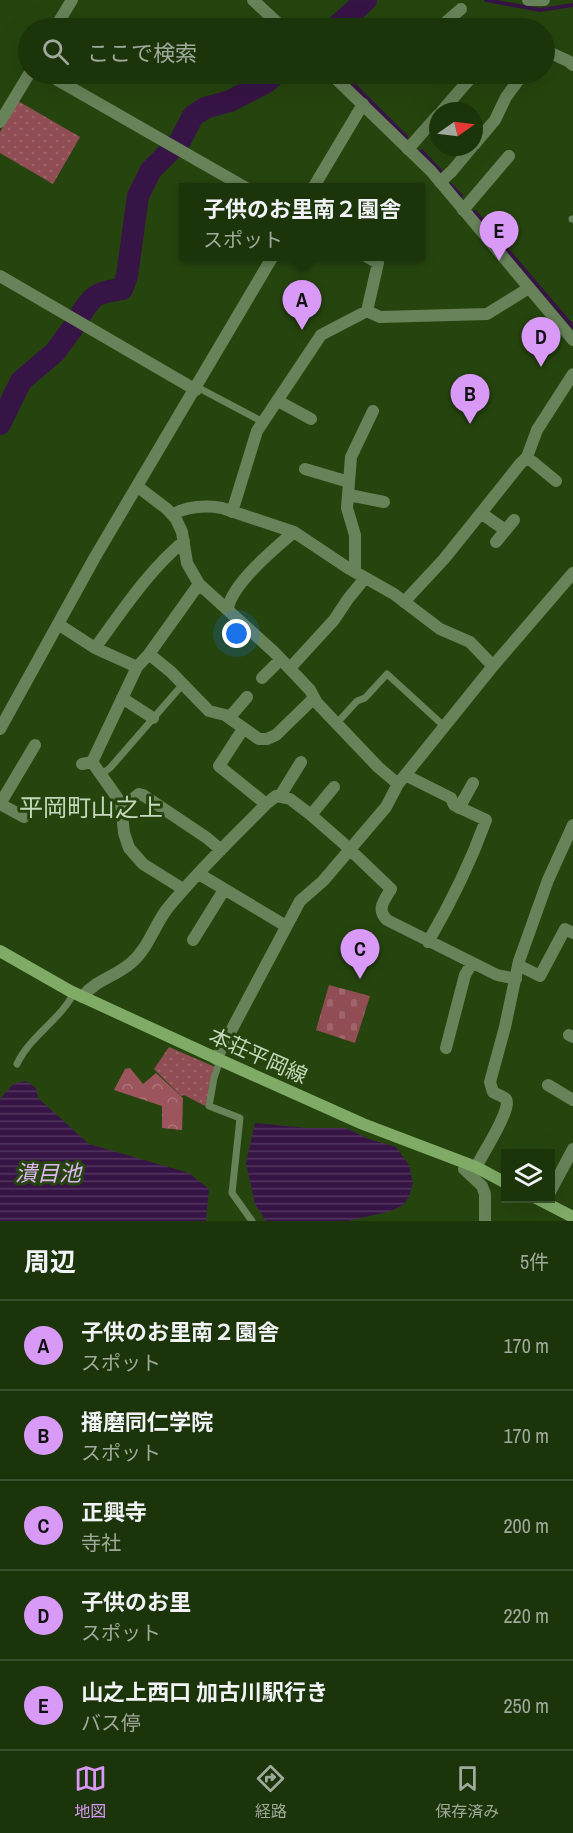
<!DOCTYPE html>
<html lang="ja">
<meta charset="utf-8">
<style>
body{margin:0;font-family:"Archivo Narrow","Noto Sans JP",sans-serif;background:#293f18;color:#f1f3f6}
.controls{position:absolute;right:18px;bottom:18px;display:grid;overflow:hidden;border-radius:0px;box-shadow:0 6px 24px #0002}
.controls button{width:54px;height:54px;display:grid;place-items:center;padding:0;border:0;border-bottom:2px solid #3a4f2b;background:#1c340a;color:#f1f3f6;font:30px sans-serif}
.compass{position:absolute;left:429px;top:102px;width:54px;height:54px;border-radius:50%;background:#1c340a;box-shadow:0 6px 24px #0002;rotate:76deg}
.you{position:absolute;left:237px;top:634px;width:21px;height:21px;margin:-15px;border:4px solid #fff;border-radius:50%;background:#1a73e8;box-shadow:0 0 0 9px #1a73e833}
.badge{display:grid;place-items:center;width:39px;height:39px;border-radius:50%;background:#d99af7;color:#111;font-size:20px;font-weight:700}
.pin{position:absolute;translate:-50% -50px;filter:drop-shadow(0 2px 3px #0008)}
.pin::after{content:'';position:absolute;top:32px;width:21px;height:18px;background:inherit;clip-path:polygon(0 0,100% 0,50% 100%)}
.popup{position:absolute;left:179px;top:183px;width:246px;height:78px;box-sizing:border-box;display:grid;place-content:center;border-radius:0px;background:#1c340a;filter:drop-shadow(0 2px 4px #0005);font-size:20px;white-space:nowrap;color:#a0aa9c}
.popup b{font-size:22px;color:#f1f3f6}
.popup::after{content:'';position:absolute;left:50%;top:100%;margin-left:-12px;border:12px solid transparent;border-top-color:#1c340a}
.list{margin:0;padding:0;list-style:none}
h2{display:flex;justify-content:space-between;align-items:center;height:78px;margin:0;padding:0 24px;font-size:26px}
h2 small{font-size:20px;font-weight:400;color:#a0aa9c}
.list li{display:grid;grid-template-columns:39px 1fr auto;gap:18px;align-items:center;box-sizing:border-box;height:90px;padding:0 24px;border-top:2px solid #3a4f2b}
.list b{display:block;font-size:22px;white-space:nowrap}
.list p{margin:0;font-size:20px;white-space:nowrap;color:#a0aa9c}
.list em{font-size:20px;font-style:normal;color:#a0aa9c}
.icon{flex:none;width:33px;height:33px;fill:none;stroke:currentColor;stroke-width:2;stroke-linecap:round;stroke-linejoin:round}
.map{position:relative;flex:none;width:573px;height:1221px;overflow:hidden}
.search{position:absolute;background:#1c340a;box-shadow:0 6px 24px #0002;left:18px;right:18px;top:18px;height:66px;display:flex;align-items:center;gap:15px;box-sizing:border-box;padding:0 21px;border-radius:33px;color:#a0aa9c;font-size:22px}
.sheet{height:528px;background:#1c340a}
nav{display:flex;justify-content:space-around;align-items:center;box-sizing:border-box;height:84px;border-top:2px solid #3a4f2b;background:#1c340a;font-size:16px;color:#a0aa9c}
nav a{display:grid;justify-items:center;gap:3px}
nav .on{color:#d99af7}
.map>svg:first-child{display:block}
.grass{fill:url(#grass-dots)}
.forest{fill:url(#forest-crowns)}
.cemetery{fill:url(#cemetery-stones)}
.water{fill:url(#water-rules)}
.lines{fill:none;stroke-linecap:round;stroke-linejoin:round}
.stream{stroke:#371446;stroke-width:4}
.river{stroke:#371446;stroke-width:22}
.service{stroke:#688359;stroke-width:7}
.minor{stroke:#688359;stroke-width:12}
.tertiary{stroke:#688359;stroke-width:12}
.secondary{stroke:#80ab67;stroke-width:12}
.labels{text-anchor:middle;stroke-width:6;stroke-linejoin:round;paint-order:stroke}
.street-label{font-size:21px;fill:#c6d9bc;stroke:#26450e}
.water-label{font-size:22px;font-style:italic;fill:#e0b5f5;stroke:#26450e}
.quarter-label{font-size:24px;fill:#c6d9bc;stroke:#26450e}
</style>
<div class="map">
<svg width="573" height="1221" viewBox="0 0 573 1221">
<defs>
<pattern id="grass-dots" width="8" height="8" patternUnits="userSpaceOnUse" patternTransform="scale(1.5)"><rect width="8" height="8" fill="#904d54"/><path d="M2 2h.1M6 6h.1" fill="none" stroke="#9e666b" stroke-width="1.8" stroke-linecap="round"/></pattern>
<pattern id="forest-crowns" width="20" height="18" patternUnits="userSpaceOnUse" patternTransform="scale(1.5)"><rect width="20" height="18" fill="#9c555c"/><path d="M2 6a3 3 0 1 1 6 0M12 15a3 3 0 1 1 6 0" fill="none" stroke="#ac7579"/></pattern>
<pattern id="cemetery-stones" width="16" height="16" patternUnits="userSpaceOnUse" patternTransform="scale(1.5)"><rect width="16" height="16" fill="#904d54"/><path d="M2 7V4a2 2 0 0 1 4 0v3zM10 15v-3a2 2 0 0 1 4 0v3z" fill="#9e666b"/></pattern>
<pattern id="water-rules" width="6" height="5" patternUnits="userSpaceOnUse" patternTransform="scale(1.5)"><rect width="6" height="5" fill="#371446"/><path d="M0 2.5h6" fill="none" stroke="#52365f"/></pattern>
</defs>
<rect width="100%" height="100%" fill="#26450e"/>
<path class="grass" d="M 18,101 L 80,137 L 53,184 L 0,153 L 0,132 Z
M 169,1047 L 215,1067 L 207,1107 L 184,1095 L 181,1096 L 154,1069 Z"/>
<path class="forest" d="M 130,1068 L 143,1084 L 156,1073 L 183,1098 L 182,1130 L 162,1128 L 162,1106 L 114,1090 L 125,1069 Z"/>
<path class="cemetery" d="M 329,985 L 370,996 L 355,1043 L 316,1030 Z"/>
<path class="water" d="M 26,1081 L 36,1088 L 38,1098 L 89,1144 L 189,1173 L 209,1189 L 206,1221 L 0,1221 L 0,1099 L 13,1084 Z
M 255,1123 L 307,1128 L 346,1128 L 369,1139 L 396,1147 L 409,1165 L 413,1183 L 409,1197 L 403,1205 L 391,1211 L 348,1221 L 266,1221 L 255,1204 L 246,1163 Z"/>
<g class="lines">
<path class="stream" d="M 486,0 L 540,10 L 573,5
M 347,78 L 406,137
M 421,151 L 441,172
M 451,185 L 461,196
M 475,212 L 573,327"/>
<path class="river" d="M 335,28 L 366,0
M 79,317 C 94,294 95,293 122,289 L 127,276 L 138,196 L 151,170 L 180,141 L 193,116 L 205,108 L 230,101 L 265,83 L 276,74
M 0,424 L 21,381 L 55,352 L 72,329"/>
<path class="service" d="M 572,219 L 573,219
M 197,387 L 263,422
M 337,723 L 357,701 L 365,698 L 387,674 L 445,727
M 100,775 L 110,768 L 183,684
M 220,1060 L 214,1078 L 209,1106 L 240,1118 L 232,1193 L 252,1221
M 17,1064 C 30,1036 60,1020 74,993"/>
<path class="minor" d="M 528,0 L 544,0
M 55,28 L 72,0
M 439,28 L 461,9
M 544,50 L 568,61 L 573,65
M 47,74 L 246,188
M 442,111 L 474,74
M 0,122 L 29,74
M 474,145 L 495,120 L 506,97 L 523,74
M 408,149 L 438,115
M 440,182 L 452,171 L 472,147
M 313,188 L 363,104
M 463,210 L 509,156
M 0,276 L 196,390
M 367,311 L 380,317 L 487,314 L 529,288
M 278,401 L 311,419
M 527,457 L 556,481
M 305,469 L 349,482
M 138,487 L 167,509 L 176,519 L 182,532 L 187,563 L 199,584 L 274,652 L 310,690 L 317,703 L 378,767 L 398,784
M 349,495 L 384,502
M 232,512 L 257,431 L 321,335 L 367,311 L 378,263 L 366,256
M 173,514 C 189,506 204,505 222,508 L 294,532
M 505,530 L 481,513 L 520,464 L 527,457 L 537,430 L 573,374
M 496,542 L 514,520
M 355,572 L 355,535 L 347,508 L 351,457 L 373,411
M 404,602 L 444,559 L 481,513
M 228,608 C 233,583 274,549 294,532 L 348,568 L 394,594 L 440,629 L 470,642 L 493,666
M 58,624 L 95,648 L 137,667
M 95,648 C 123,610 148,571 184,541
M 149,654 L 171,672 L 209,711 L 225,715 L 259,739 L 267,739 L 276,735 L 313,699
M 290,668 L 334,620 L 348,599 L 365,578
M 262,678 L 281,659
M 122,698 L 153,718
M 229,718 L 247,697
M 0,729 L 95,557 L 273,256
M 243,729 L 219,766 L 266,804 L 276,796 L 290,799 L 311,815 L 343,843 L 391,889 C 384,901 376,909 387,920 L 497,975 L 516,979
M 92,762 L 121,803 L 124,833 L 129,848 L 143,864 L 183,889
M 82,764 L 92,762 L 137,667 L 149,654 L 199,584
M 405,775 L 451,798 L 454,805 L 486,820 C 470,864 452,901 428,942
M 280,796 L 301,762
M 121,803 L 130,801 L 139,794 L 143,795 L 207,838 L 221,850
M 0,804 L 35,745
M 0,804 L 24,817
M 459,808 L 473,783
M 311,815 L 334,787
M 199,874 L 286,926
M 193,940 L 224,890
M 518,965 L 540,976 L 565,929 L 573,933
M 82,997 C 97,979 115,977 131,963 C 148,949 154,926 167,909 C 197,872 233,838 266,804
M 569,1035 L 573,1037
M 446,1048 L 465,975 L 472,963
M 216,1059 L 300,901 L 323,881 L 386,807 L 398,784 L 493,666 L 573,573
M 548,1085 L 573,1100
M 465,1163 L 464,1169 L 482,1186 L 485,1194 L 485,1221
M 476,1167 C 481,1157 513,1107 506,1099 C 503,1096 496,1094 493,1092 L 490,1082 L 505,1027 L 519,961 L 548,880 L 573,825
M 550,1192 L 573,1149"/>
<path class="tertiary" d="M 253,0 L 283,28
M 331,74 L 431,171 L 573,340"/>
<path class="secondary" d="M 0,951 L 70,991 L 220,1060 L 363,1124 L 476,1167 L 506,1183
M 536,1198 L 573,1217"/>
</g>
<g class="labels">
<g class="street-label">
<text transform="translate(258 1056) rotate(24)" y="7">本荘平岡線</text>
</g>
<g class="water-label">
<text x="48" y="1181">潰目池</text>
</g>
<g class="quarter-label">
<text x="91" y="816">平岡町山之上</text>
</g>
</g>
</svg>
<div class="controls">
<button><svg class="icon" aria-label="layers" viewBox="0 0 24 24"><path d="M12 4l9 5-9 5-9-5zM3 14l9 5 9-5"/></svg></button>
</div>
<svg class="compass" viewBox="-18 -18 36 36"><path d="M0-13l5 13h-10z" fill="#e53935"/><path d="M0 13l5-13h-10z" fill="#a0aa9c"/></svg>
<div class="you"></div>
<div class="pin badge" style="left:302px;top:330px">A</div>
<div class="popup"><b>子供のお里南２園舎</b>スポット</div>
<div class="pin badge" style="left:470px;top:424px">B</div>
<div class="pin badge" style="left:360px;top:979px">C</div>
<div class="pin badge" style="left:541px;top:367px">D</div>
<div class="pin badge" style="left:499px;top:261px">E</div>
<div class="search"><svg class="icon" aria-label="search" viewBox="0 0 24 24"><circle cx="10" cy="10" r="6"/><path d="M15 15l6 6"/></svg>ここで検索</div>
</div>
<section class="sheet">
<h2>周辺<small>5件</small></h2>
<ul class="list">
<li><span class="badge">A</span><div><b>子供のお里南２園舎</b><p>スポット</p></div><em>170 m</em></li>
<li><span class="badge">B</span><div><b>播磨同仁学院</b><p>スポット</p></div><em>170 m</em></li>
<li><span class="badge">C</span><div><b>正興寺</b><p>寺社</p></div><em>200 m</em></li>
<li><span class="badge">D</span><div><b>子供のお里</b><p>スポット</p></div><em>220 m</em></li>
<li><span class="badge">E</span><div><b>山之上西口 加古川駅行き</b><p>バス停</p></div><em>250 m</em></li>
</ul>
</section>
<nav>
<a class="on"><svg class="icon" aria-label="map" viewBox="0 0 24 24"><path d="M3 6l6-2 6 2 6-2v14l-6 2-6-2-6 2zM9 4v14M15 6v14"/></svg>地図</a>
<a><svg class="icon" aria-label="directions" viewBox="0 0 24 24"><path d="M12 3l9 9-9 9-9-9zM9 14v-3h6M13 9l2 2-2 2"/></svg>経路</a>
<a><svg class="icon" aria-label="saved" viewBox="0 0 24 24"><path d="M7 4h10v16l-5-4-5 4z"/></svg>保存済み</a>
</nav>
